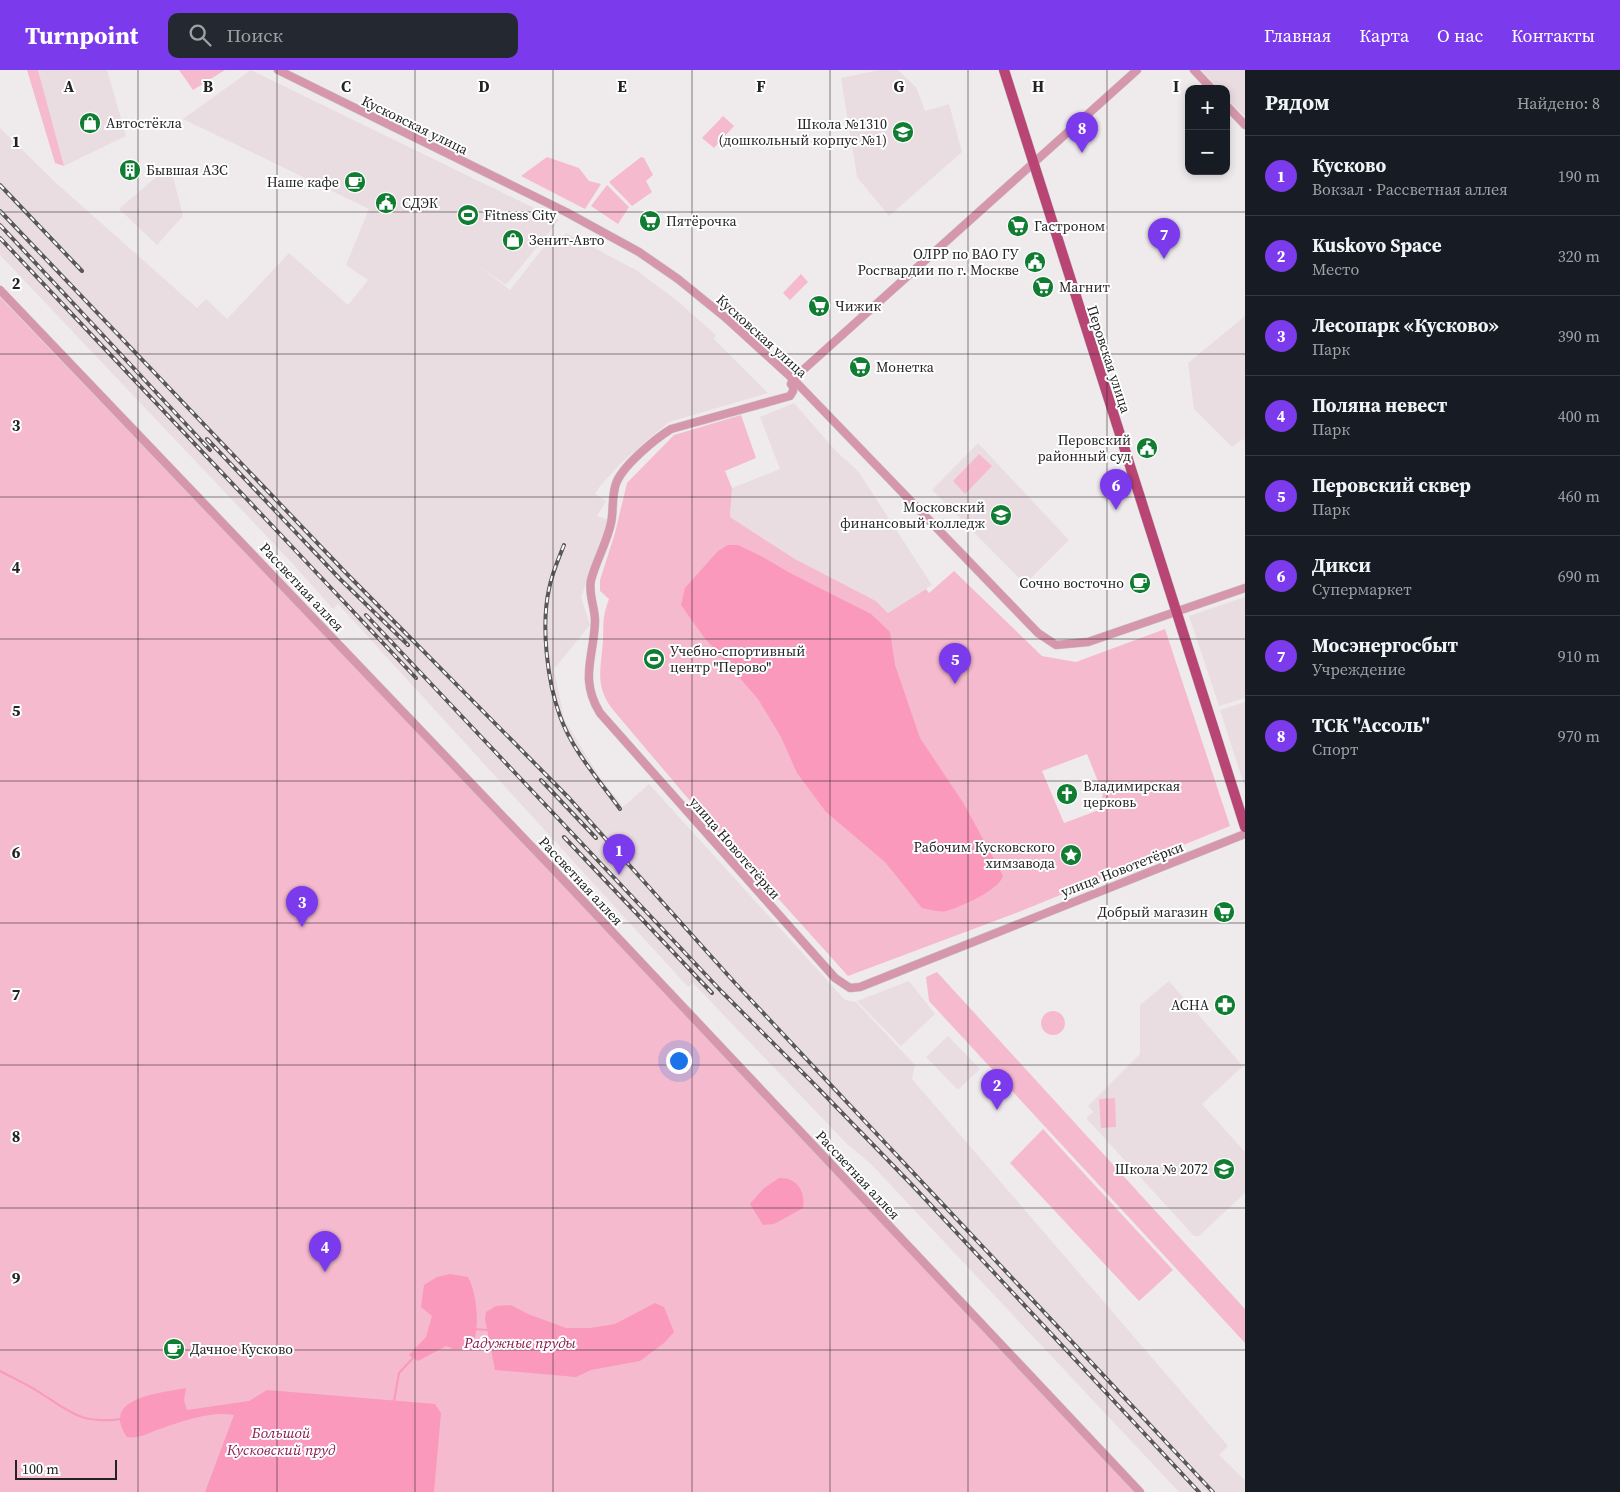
<!DOCTYPE html>
<html lang="ru">
<meta charset="utf-8">
<style>
body{margin:0;font-family:"Source Serif 4",serif;background:#242831;color:#f1f3f6}
.controls{position:absolute;right:15px;top:15px;display:grid;overflow:hidden;border-radius:10px;box-shadow:0 2px 8px #0003}
.controls button{width:45px;height:45px;display:grid;place-items:center;padding:0;border:0;border-bottom:1px solid #363941;background:#171b24;color:#f1f3f6;font:25px sans-serif}
.scale{position:absolute;left:15px;bottom:12px;width:102px;box-sizing:border-box;padding-left:5px;border:2px solid #242323;border-top:0;font-size:14px;line-height:18px;white-space:nowrap;color:#242323;-webkit-text-stroke:4px #fff;paint-order:stroke}
.you{position:absolute;left:678px;top:990px;width:18px;height:18px;margin:-12px;border:4px solid #fff;border-radius:50%;background:#1a73e8;box-shadow:0 0 0 8px #1a73e833}
.badge{display:grid;place-items:center;width:32px;height:32px;border-radius:50%;background:#7c3aed;color:#fff;font-size:16px;font-weight:700}
.pin{position:absolute;translate:-50% -41px;filter:drop-shadow(0 1px 2px #0008)}
.pin::after{content:'';position:absolute;top:26px;width:18px;height:15px;background:inherit;clip-path:polygon(0 0,100% 0,50% 100%)}
.list{margin:0;padding:0;list-style:none}
h2{display:flex;justify-content:space-between;align-items:center;height:65px;margin:0;padding:0 20px;font-size:21px}
h2 small{font-size:16px;font-weight:400;color:#9ea1a6}
.list li{display:grid;grid-template-columns:32px 1fr auto;gap:15px;align-items:center;box-sizing:border-box;height:80px;padding:0 20px;border-top:1px solid #363941}
.list b{display:block;font-size:19px;white-space:nowrap}
.list p{margin:0;font-size:16px;white-space:nowrap;color:#9ea1a6}
.list em{font-size:16px;font-style:normal;color:#9ea1a6}
.icon{flex:none;width:28px;height:28px;fill:none;stroke:currentColor;stroke-width:2;stroke-linecap:round;stroke-linejoin:round}
.map{position:relative;flex:none;width:1245px;height:1422px;overflow:hidden}
header{display:flex;align-items:center;gap:30px;box-sizing:border-box;height:70px;padding:0 25px;background:#7c3aed;color:#fff}
header strong{font-size:24px}
nav{display:flex;gap:28px;margin-inline-start:auto;font-size:18px}
.search{width:350px;height:45px;background:#242831;display:flex;align-items:center;gap:12px;box-sizing:border-box;padding:0 18px;border-radius:10px;color:#9ea1a6;font-size:19px}
main{display:flex}
aside{flex:1;background:#171b24}
.map>svg:first-child{display:block}
.built{fill:#eadde1}
.green{fill:#f6bace;fill-rule:evenodd}
.water{fill:#fa99bb}
.lines{fill:none;stroke-linecap:round;stroke-linejoin:round}
.stream{stroke:#fa99bb;stroke-width:2}
.minor-casing{stroke:#cac7c8;stroke-width:9}
.major-casing{stroke:#cac7c8;stroke-width:11}
.minor{stroke:#d696ab;stroke-width:8}
.major{stroke:#b84574;stroke-width:10}
.rail-casing{stroke:#595757;stroke-width:4}
.rail{stroke:#fff;stroke-width:2;stroke-dasharray:5.5;stroke-linecap:butt}
.grid{fill:none;stroke:#242323;stroke-width:1;stroke-opacity:0.55}
.labels{text-anchor:middle;stroke-width:4;stroke-linejoin:round;paint-order:stroke}
.poi-label{font-size:14px;fill:#242323;stroke:#fff;text-anchor:start}
.street-label{font-size:14px;fill:#242323;stroke:#fff}
.water-label{font-size:15px;font-style:italic;fill:#8a1a4f;stroke:#fff}
.grid-label{font-size:16px;text-anchor:middle;font-weight:bold;fill:#242323;stroke:#fff;stroke-width:4;stroke-linejoin:round;paint-order:stroke}
</style>
<header>
<strong>Turnpoint</strong>
<div class="search"><svg class="icon" aria-label="search" viewBox="0 0 24 24"><circle cx="10" cy="10" r="6"/><path d="M15 15l6 6"/></svg>Поиск</div>
<nav><a>Главная</a><a>Карта</a><a>О нас</a><a>Контакты</a></nav>
</header>
<main>
<div class="map">
<svg width="1245" height="1422" viewBox="0 0 1245 1422">
<rect width="100%" height="100%" fill="#efebec"/>
<path class="built" d="M 38,0 L 107,0 L 126,66 L 64,96 Z
M 251,0 L 559,150 L 506,215 L 480,197 L 510,220 L 550,169 L 559,173 L 566,163 L 636,200 L 675,229 L 716,265 L 714,269 L 768,323 L 669,352 L 623,391 L 600,416 L 595,424 L 606,431 L 597,446 L 609,450 L 581,527 L 590,555 L 554,599 L 564,649 L 599,706 L 623,737 L 649,714 L 845,930 L 856,932 L 915,995 L 912,1009 L 1228,1376 L 1219,1385 L 1245,1410 L 1245,1422 L 1179,1422 L 871,1094 L 847,1074 L 693,913 L 688,917 L 338,534 L 333,539 L 292,493 L 0,185 L 0,58 L 56,113 L 197,238 L 206,229 L 227,249 L 289,183 L 348,235 L 368,210 L 346,195 L 369,139 L 183,49 Z
M 879,0 L 898,0 L 916,17 L 925,41 L 949,34 L 962,82 L 889,146 L 857,107 L 841,8 Z
M 1201,0 L 1245,0 L 1245,47 L 1226,27 L 1226,19 L 1219,19 Z
M 170,95 L 183,146 L 157,175 L 119,139 Z
M 1245,246 L 1245,371 L 1243,369 L 1232,377 L 1194,339 L 1188,293 Z
M 794,333 L 836,381 L 858,401 L 932,515 L 888,543 L 876,531 L 795,489 L 730,447 L 732,418 L 780,399 L 760,347 Z
M 978,373 L 1069,470 L 1025,514 L 932,420 Z
M 1245,527 L 1245,628 L 1219,636 L 1189,546 Z
M 1245,632 L 1245,718 L 1220,640 Z
M 909,911 L 935,944 L 901,976 L 857,931 Z
M 1169,911 L 1243,996 L 1202,1034 L 1245,1082 L 1245,1123 L 1199,1166 L 1194,1166 L 1086,1048 L 1093,1042 L 1088,1036 L 1140,984 L 1140,935 Z
M 948,966 L 980,999 L 958,1020 L 926,987 Z"/>
<path class="green" d="M 27,0 L 38,0 L 64,96 L 55,93 Z
M 179,0 L 225,0 L 193,20 Z
M 723,46 L 734,56 L 714,78 L 702,68 Z
M 547,87 L 579,98 L 589,111 L 601,114 L 585,139 L 521,106 Z
M 641,87 L 644,88 L 653,105 L 646,111 L 652,122 L 632,136 L 609,112 Z
M 607,115 L 629,137 L 618,154 L 591,136 Z
M 801,204 L 808,212 L 790,230 L 783,223 Z
M 0,227 C 380,624 763,1017 1134,1422 L 0,1422 Z
M 741,345 L 756,388 L 725,401 L 732,418 L 730,447 L 795,489 L 876,531 L 888,543 L 926,519 L 929,523 L 954,501 L 1042,586 L 1076,592 L 1165,559 L 1230,756 L 1021,841 L 848,906 L 685,725 L 614,641 C 594,617 601,599 603,571 C 604,551 602,548 609,529 L 600,521 L 600,510 L 615,463 L 627,413 L 674,365 ZM 1087,684 L 1103,724 L 1099,740 L 1064,753 L 1042,701 Z
M 979,384 L 992,396 L 965,424 L 953,411 Z
M 937,902 L 1245,1239 L 1245,1273 L 929,931 L 926,907 Z
M1041 953a12 12 0 1 1 24 0a12 12 0 1 1-24 0Z
M 1115,1028 L 1116,1057 L 1101,1058 L 1099,1029 Z
M 1043,1059 L 1173,1200 L 1139,1231 L 1010,1093 Z"/>
<path class="water" d="M 728,475 L 738,475 L 761,486 L 790,503 L 871,544 L 890,562 L 895,595 L 920,668 L 964,734 L 1003,806 C 999,820 961,837 946,841 C 940,843 929,839 922,838 L 885,792 L 826,742 L 797,703 L 781,667 L 758,629 L 703,566 L 681,535 L 685,518 L 718,481 Z
M 779,1108 C 797,1107 806,1122 803,1138 L 774,1154 L 763,1155 L 750,1134 L 763,1119 Z
M 450,1204 L 468,1207 C 477,1223 482,1264 469,1279 L 453,1279 L 446,1276 L 418,1291 L 409,1285 L 426,1267 L 432,1246 L 421,1237 L 424,1215 L 437,1207 Z
M 655,1233 L 664,1237 L 674,1262 L 664,1273 L 640,1291 L 591,1300 L 576,1307 L 495,1300 L 485,1249 L 486,1242 L 496,1236 L 511,1235 L 528,1244 L 566,1258 L 590,1258 L 615,1254 Z
M 186,1318 L 184,1330 L 187,1340 L 249,1331 L 267,1320 L 435,1334 L 441,1343 L 434,1422 L 205,1422 L 234,1345 C 210,1341 183,1351 160,1359 C 148,1363 139,1369 127,1367 C 99,1327 162,1323 186,1318 Z"/>
<g class="lines">
<path class="stream" d="M 473,1259 L 488,1260
M 0,1301 C 15,1309 31,1316 45,1326 C 74,1345 85,1354 121,1349
M 394,1331 L 399,1303 L 414,1287"/>
<g class="minor-casing">
<path id="minor" d="M 278,0 L 566,142 L 639,182 L 678,209 L 726,248 L 793,309 L 1038,563 L 1056,575 L 1088,572 L 1245,518
M 1194,0 L 1212,19
M 1226,35 L 1245,55
M 0,220 L 554,800 L 1140,1422
M 793,309 L 793,321 L 790,326 L 671,359 C 655,369 625,394 617,411 C 611,424 614,440 611,453 C 607,472 596,491 591,510 C 588,524 595,537 595,551 C 594,587 579,609 600,643 L 835,908 L 850,918 L 860,917 L 1245,764
M 791,314 L 793,309 L 1137,0"/>
</g>
<g class="major-casing">
<path id="major" d="M 1004,0 L 1245,757"/>
</g>
<use href="#minor" class="minor"/>
<use href="#major" class="major"/>
<g class="rail-casing">
<path id="rail" d="M 0,115 L 82,201
M 0,141 L 346,503 L 569,728 L 735,913 L 1213,1422
M 0,155 L 210,380
M 0,168 L 416,608
M 207,369 L 340,509 L 408,575
M 564,475 C 558,490 552,503 549,519 C 541,555 547,611 560,646 C 572,680 599,710 620,739
M 366,545 L 722,922 L 815,1015 L 913,1116 L 1199,1422
M 541,710 L 596,768
M 564,767 L 712,923"/>
</g>
<use href="#rail" class="rail"/>
</g>
<path class="grid" d="M 138,0 L 138,1422M 277,0 L 277,1422M 415,0 L 415,1422M 553,0 L 553,1422M 692,0 L 692,1422M 830,0 L 830,1422M 968,0 L 968,1422M 1107,0 L 1107,1422M 0,142 L 1245,142M 0,284 L 1245,284M 0,427 L 1245,427M 0,569 L 1245,569M 0,711 L 1245,711M 0,853 L 1245,853M 0,995 L 1245,995M 0,1138 L 1245,1138M 0,1280 L 1245,1280"/>
<defs>
<g id="shop-disc" transform="scale(1.125)"><circle r="9.5" fill="#107d32" stroke="#fff"/><path d="M-5-2.5h2.3a2.7 3.5 0 0 1 5.4 0H5L5.5 6h-11ZM-1.5-2.5h3a1.5 2.3 0 0 0-3 0Z" fill="#fff"/></g>
<g id="school-disc" transform="scale(1.125)"><circle r="9.5" fill="#107d32" stroke="#fff"/><path d="M0-5L7-2L0 1L-7-2ZM-4 1L0 2.5L4 1V4Q0 6-4 4Z" fill="#fff"/></g>
<g id="building-disc" transform="scale(1.125)"><circle r="9.5" fill="#107d32" stroke="#fff"/><path d="M-4-6H4V6H1V3H-1V6H-4ZM-2.5-4.3h1.7v1.8h-1.7ZM.8-4.3h1.7v1.8H.8ZM-2.5-1h1.7V.8h-1.7ZM.8-1h1.7V.8H.8Z" fill="#fff"/></g>
<g id="cafe-disc" transform="scale(1.125)"><circle r="9.5" fill="#107d32" stroke="#fff"/><path d="M-5.5-4.5H6V0H3Q3 3.5 0 3.5H-2.5Q-5.5 3.5-5.5 0ZM3-3.2v2h1.7v-2ZM-6 4.5H4V6H-6Z" fill="#fff"/></g>
<g id="civic-disc" transform="scale(1.125)"><circle r="9.5" fill="#107d32" stroke="#fff"/><path d="M-.6-6.5H3V-4.5H.6V-3L4-1V1h2V6H-6V1h2V-1L-.6-3ZM-1.2 2.5V6h2.4V2.5Z" fill="#fff"/></g>
<g id="stadium-disc" transform="scale(1.125)"><circle r="9.5" fill="#107d32" stroke="#fff"/><path d="M0-5a6.5 5 0 1 0 0 10a6.5 5 0 1 0 0-10ZM-3.5-1.8h7v3.6h-7Z" fill="#fff"/></g>
<g id="supermarket-disc" transform="scale(1.125)"><circle r="9.5" fill="#107d32" stroke="#fff"/><path d="M-6-5.5h2.5l.6 2H6L4.5 2H-2.5L-4.4-4H-6ZM-1.5 3.2a1.3 1.3 0 1 0 .1 0ZM3 3.2a1.3 1.3 0 1 0 .1 0Z" fill="#fff"/></g>
<g id="university-disc" transform="scale(1.125)"><circle r="9.5" fill="#107d32" stroke="#fff"/><path d="M0-5L7-2L0 1L-7-2ZM-4 1L0 2.5L4 1V4Q0 6-4 4Z" fill="#fff"/></g>
<g id="church-disc" transform="scale(1.125)"><circle r="9.5" fill="#107d32" stroke="#fff"/><path d="M-1.2-6h2.4v3.5h3.3v2.4h-3.3V6h-2.4V-.1h-3.3v-2.4h3.3Z" fill="#fff"/></g>
<g id="sight-disc" transform="scale(1.125)"><circle r="9.5" fill="#107d32" stroke="#fff"/><path d="M0-6L1.8-2.2L6-1.7L2.9 1.2L3.7 5.4L0 3.3L-3.7 5.4L-2.9 1.2L-6-1.7L-1.8-2.2Z" fill="#fff"/></g>
<g id="pharmacy-disc" transform="scale(1.125)"><circle r="9.5" fill="#107d32" stroke="#fff"/><path d="M-2-6h4v4h4v4h-4v4h-4v-4h-4v-4h4Z" fill="#fff"/></g>
</defs>
<g fill-rule="evenodd">
<use href="#shop-disc" x="90" y="53"/>
<use href="#school-disc" x="903" y="62"/>
<use href="#building-disc" x="130" y="100"/>
<use href="#cafe-disc" x="355" y="112"/>
<use href="#civic-disc" x="386" y="133"/>
<use href="#stadium-disc" x="468" y="145"/>
<use href="#supermarket-disc" x="650" y="151"/>
<use href="#supermarket-disc" x="1018" y="156"/>
<use href="#shop-disc" x="513" y="170"/>
<use href="#civic-disc" x="1035" y="192"/>
<use href="#supermarket-disc" x="1043" y="217"/>
<use href="#supermarket-disc" x="819" y="236"/>
<use href="#supermarket-disc" x="860" y="297"/>
<use href="#civic-disc" x="1147" y="378"/>
<use href="#university-disc" x="1001" y="445"/>
<use href="#cafe-disc" x="1140" y="513"/>
<use href="#stadium-disc" x="654" y="589"/>
<use href="#church-disc" x="1067" y="724"/>
<use href="#sight-disc" x="1071" y="785"/>
<use href="#supermarket-disc" x="1224" y="842"/>
<use href="#pharmacy-disc" x="1225" y="935"/>
<use href="#school-disc" x="1224" y="1099"/>
<use href="#cafe-disc" x="174" y="1279"/>
</g>
<g class="labels">
<g class="poi-label">
<text x="106" y="58">Автостёкла</text>
<text x="887" y="59" text-anchor="end">Школа №1310<tspan x="887" dy="16">(дошкольный корпус №1)</tspan></text>
<text x="146" y="105">Бывшая АЗС</text>
<text x="339" y="117" text-anchor="end">Наше кафе</text>
<text x="402" y="138">СДЭК</text>
<text x="484" y="150">Fitness City</text>
<text x="666" y="156">Пятёрочка</text>
<text x="1034" y="161">Гастроном</text>
<text x="529" y="175">Зенит-Авто</text>
<text x="1019" y="189" text-anchor="end">ОЛРР по ВАО ГУ<tspan x="1019" dy="16">Росгвардии по г. Москве</tspan></text>
<text x="1059" y="222">Магнит</text>
<text x="835" y="241">Чижик</text>
<text x="876" y="302">Монетка</text>
<text x="1131" y="375" text-anchor="end">Перовский<tspan x="1131" dy="16">районный суд</tspan></text>
<text x="985" y="442" text-anchor="end">Московский<tspan x="985" dy="16">финансовый колледж</tspan></text>
<text x="1124" y="518" text-anchor="end">Сочно восточно</text>
<text x="670" y="586">Учебно-спортивный<tspan x="670" dy="16">центр "Перово"</tspan></text>
<text x="1083" y="721">Владимирская<tspan x="1083" dy="16">церковь</tspan></text>
<text x="1055" y="782" text-anchor="end">Рабочим Кусковского<tspan x="1055" dy="16">химзавода</tspan></text>
<text x="1208" y="847" text-anchor="end">Добрый магазин</text>
<text x="1209" y="940" text-anchor="end">АСНА</text>
<text x="1208" y="1104" text-anchor="end">Школа № 2072</text>
<text x="190" y="1284">Дачное Кусково</text>
</g>
<g class="street-label">
<text transform="translate(415 55) rotate(26)" y="5">Кусковская улица</text>
<text transform="translate(762 266) rotate(42)" y="5">Кусковская улица</text>
<text transform="translate(1109 289) rotate(72)" y="5">Перовская улица</text>
<text transform="translate(302 517) rotate(47)" y="5">Рассветная аллея</text>
<text transform="translate(735 778) rotate(49)" y="5">улица Новотетёрки</text>
<text transform="translate(1122 799) rotate(-21)" y="5">улица Новотетёрки</text>
<text transform="translate(581 811) rotate(47)" y="5">Рассветная аллея</text>
<text transform="translate(858 1105) rotate(47)" y="5">Рассветная аллея</text>
</g>
<g class="water-label">
<text x="520" y="1278">Радужные пруды</text>
<text x="281" y="1368">Большой<tspan x="281" dy="17">Кусковский пруд</tspan></text>
</g>
</g>
<g class="grid-label">
<text x="69" y="22">A</text>
<text x="208" y="22">B</text>
<text x="346" y="22">C</text>
<text x="484" y="22">D</text>
<text x="622" y="22">E</text>
<text x="761" y="22">F</text>
<text x="899" y="22">G</text>
<text x="1038" y="22">H</text>
<text x="1176" y="22">I</text>
<text x="16" y="77">1</text>
<text x="16" y="219">2</text>
<text x="16" y="361">3</text>
<text x="16" y="503">4</text>
<text x="16" y="646">5</text>
<text x="16" y="788">6</text>
<text x="16" y="930">7</text>
<text x="16" y="1072">8</text>
<text x="16" y="1214">9</text>
</g>
</svg>
<div class="controls">
<button>+</button>
<button>−</button>
</div>
<div class="scale">100 m</div>
<div class="you"></div>
<div class="pin badge" style="left:619px;top:805px">1</div>
<div class="pin badge" style="left:997px;top:1040px">2</div>
<div class="pin badge" style="left:302px;top:857px">3</div>
<div class="pin badge" style="left:325px;top:1202px">4</div>
<div class="pin badge" style="left:955px;top:614px">5</div>
<div class="pin badge" style="left:1116px;top:440px">6</div>
<div class="pin badge" style="left:1164px;top:189px">7</div>
<div class="pin badge" style="left:1082px;top:83px">8</div>
</div>
<aside>
<h2>Рядом<small>Найдено: 8</small></h2>
<ul class="list">
<li><span class="badge">1</span><div><b>Кусково</b><p>Вокзал · Рассветная аллея</p></div><em>190 m</em></li>
<li><span class="badge">2</span><div><b>Kuskovo Space</b><p>Место</p></div><em>320 m</em></li>
<li><span class="badge">3</span><div><b>Лесопарк «Кусково»</b><p>Парк</p></div><em>390 m</em></li>
<li><span class="badge">4</span><div><b>Поляна невест</b><p>Парк</p></div><em>400 m</em></li>
<li><span class="badge">5</span><div><b>Перовский сквер</b><p>Парк</p></div><em>460 m</em></li>
<li><span class="badge">6</span><div><b>Дикси</b><p>Супермаркет</p></div><em>690 m</em></li>
<li><span class="badge">7</span><div><b>Мосэнергосбыт</b><p>Учреждение</p></div><em>910 m</em></li>
<li><span class="badge">8</span><div><b>ТСК &quot;Ассоль&quot;</b><p>Спорт</p></div><em>970 m</em></li>
</ul>
</aside>
</main>
